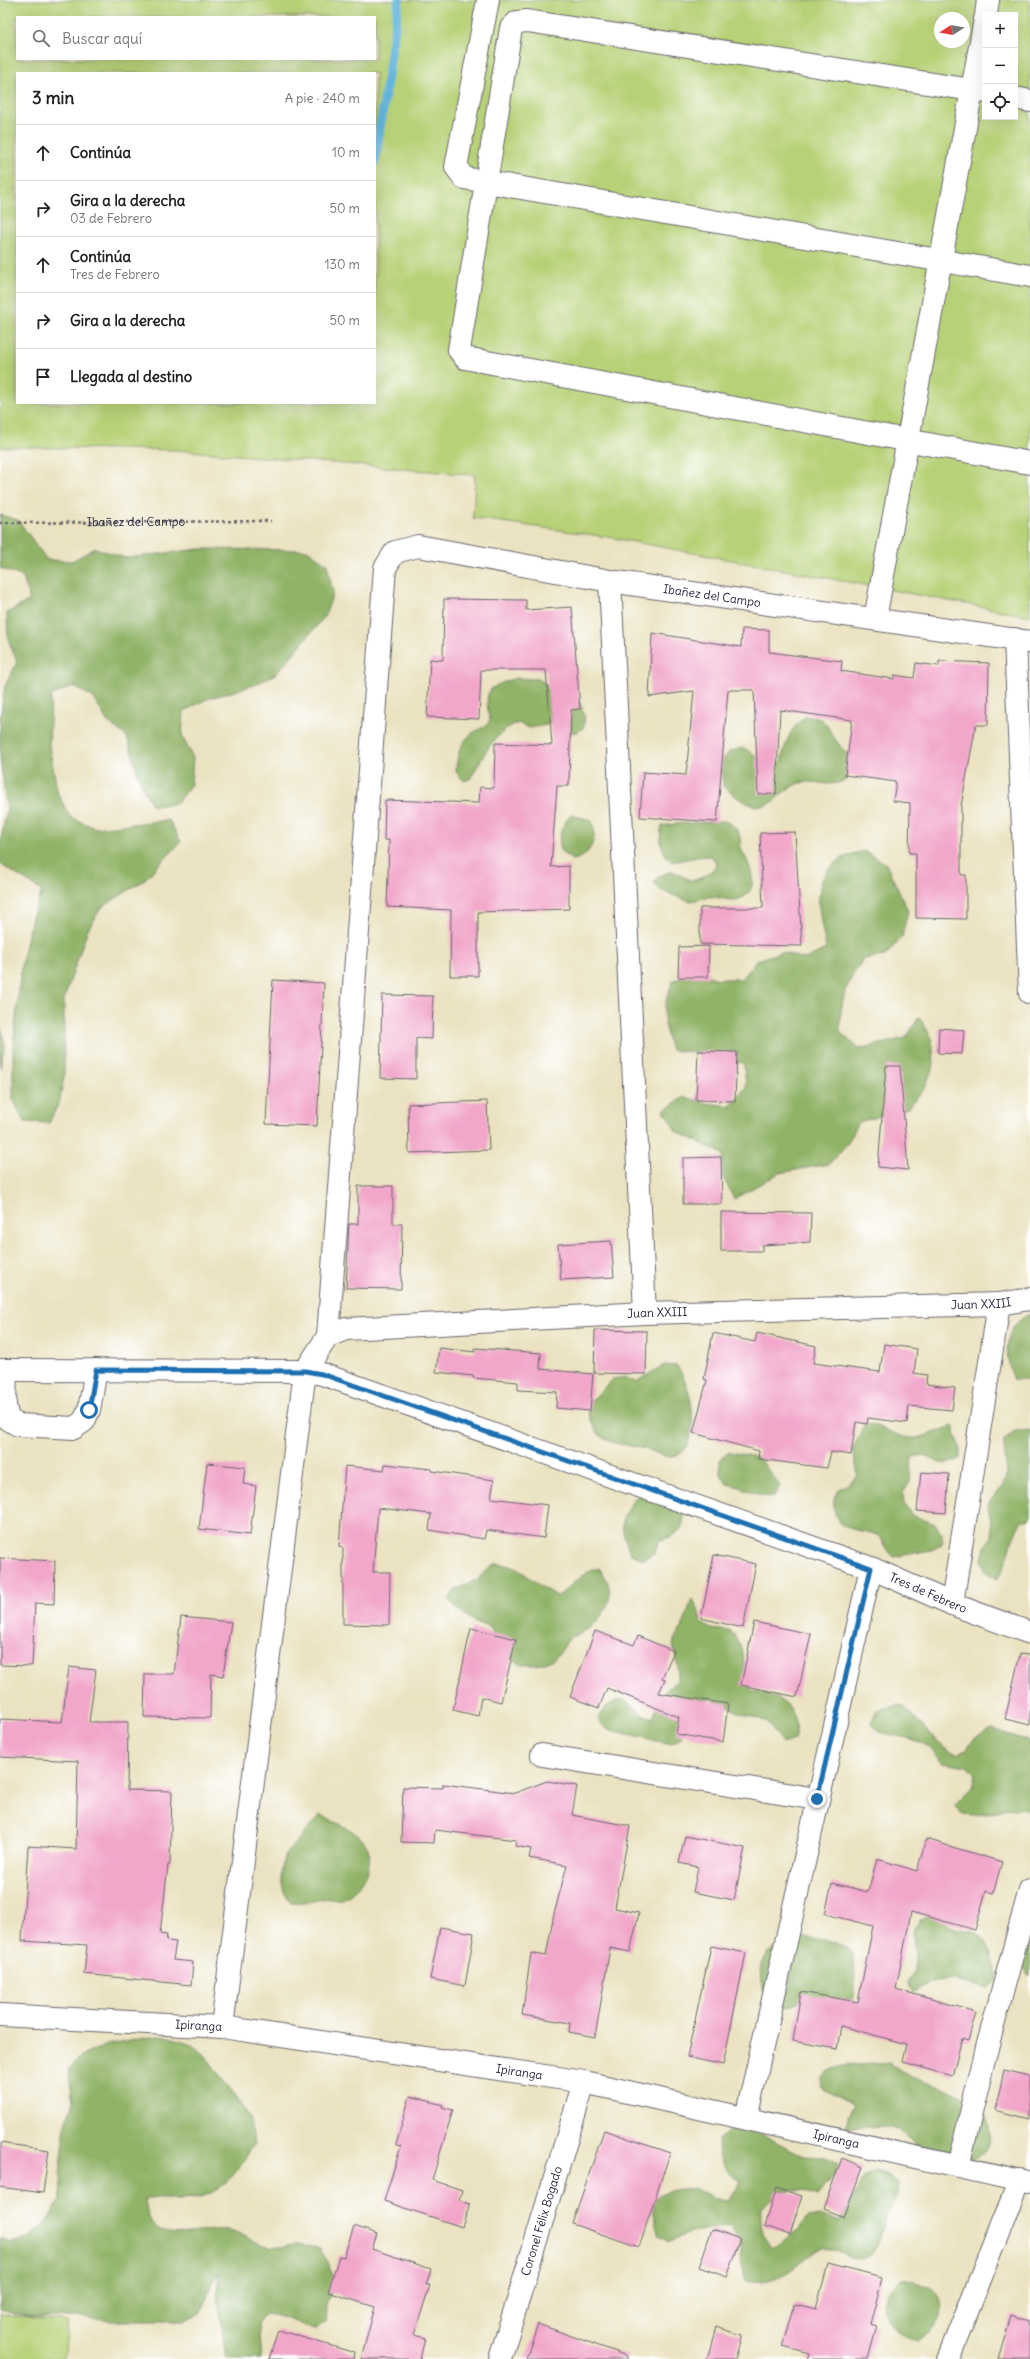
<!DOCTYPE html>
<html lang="es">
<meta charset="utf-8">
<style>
body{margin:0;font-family:Delius,sans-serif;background:#f2f2f2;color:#202124}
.controls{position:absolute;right:12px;top:12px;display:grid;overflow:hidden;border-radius:0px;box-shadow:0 4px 16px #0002}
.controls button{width:36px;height:36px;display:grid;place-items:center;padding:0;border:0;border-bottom:1px solid #e0e0e0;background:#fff;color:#202124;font:20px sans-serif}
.compass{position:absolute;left:934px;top:12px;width:36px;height:36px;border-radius:50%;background:#fff;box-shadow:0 4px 16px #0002;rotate:259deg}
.stop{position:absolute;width:12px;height:12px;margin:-9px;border:3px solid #1f6fb2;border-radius:50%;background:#fff}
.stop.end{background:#1f6fb2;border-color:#fff;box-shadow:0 1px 4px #0008}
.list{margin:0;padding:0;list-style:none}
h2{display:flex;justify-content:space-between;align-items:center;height:52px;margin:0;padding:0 16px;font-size:17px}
h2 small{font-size:13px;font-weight:400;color:#757577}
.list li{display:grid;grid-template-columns:26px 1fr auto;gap:12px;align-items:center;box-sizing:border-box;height:56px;padding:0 16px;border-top:1px solid #e0e0e0}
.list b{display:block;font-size:15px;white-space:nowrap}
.list p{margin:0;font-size:13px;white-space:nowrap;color:#757577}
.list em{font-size:13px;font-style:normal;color:#757577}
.icon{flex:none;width:22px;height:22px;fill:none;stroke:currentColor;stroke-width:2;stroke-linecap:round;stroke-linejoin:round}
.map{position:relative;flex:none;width:1030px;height:2359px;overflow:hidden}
.search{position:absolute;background:#fff;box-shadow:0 4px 16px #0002;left:16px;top:16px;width:360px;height:44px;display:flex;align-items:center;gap:10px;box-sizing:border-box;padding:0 14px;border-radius:0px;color:#757577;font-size:15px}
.panel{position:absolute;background:#fff;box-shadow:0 4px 16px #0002;left:16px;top:72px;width:360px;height:332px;border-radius:0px}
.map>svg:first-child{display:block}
.green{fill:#b7d177;stroke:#6c7a59;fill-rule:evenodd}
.forest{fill:#91b368;stroke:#5a6a52}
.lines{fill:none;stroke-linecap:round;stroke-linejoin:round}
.stream{stroke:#63b5de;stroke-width:9}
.building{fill:#f1a6ca}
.minor-casing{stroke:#68656a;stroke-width:24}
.path{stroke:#68656a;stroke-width:2.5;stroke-dasharray:3 3;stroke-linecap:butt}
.minor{stroke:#fff;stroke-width:22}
.route{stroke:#1f6fb2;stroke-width:5}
.labels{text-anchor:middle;stroke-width:4;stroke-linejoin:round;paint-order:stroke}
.street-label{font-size:12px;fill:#22223b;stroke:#fff}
</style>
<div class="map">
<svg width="1030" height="2359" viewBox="0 0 1030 2359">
<rect width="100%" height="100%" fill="#fff"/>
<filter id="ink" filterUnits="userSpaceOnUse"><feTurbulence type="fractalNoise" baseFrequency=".025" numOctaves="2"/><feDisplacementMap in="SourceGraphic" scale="8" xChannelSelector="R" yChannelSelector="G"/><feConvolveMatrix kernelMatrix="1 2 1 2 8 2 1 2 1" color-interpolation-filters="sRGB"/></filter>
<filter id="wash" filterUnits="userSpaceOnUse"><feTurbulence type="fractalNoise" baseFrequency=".012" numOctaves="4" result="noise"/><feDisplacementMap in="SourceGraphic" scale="16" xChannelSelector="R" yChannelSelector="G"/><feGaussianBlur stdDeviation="0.9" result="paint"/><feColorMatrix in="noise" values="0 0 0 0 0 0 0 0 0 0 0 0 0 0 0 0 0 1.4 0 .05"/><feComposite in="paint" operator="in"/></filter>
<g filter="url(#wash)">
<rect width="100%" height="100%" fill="#eae2c0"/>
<path class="green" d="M 0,0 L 1030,0 L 1030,616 L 608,537 L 473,518 L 475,475 L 177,450 L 0,447 ZM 985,15 L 1015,15 L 1015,117 L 985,117 ZM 17,17 L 375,17 L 375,59 L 17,59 ZM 940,18 L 964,18 L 964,42 L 940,42 ZM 17,73 L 375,73 L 375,403 L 17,403 Z
M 0,2314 L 68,2322 L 64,2359 L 0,2359 Z"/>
<path class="forest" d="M 0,515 L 18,520 L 47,560 L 72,561 L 95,548 L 126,558 L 200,549 L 307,550 L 327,564 L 333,593 L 325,616 L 276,674 L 254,685 L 207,699 L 184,711 L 182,736 L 193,758 L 191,784 L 176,804 L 153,806 L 141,785 L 127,737 L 107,721 L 94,698 L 73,686 L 51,696 L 49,746 L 58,794 L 70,817 L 95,828 L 169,820 L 181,842 L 144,880 L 101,908 L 88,929 L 64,999 L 64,1076 L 60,1100 L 49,1123 L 24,1122 L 13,1099 L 13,1048 L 21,967 L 32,917 L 42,891 L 0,864 L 0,842 L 7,810 L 0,758 L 0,719 L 5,686 L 17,662 L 8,639 L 7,613 L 30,600 L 23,577 L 0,568 Z
M 517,678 L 539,679 L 548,686 L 574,693 C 580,704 588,716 583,728 C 571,738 562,731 551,724 L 530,728 L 518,723 C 494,731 482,759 470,779 L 464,781 L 456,772 C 456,756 461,739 476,731 C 483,727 486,727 490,720 C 483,689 488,687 517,678 Z
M 805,717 C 827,717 824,723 835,739 C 847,756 856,758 846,780 C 825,789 819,779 800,783 C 795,784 789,789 784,792 C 779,796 772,803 767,805 C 749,810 736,796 723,786 L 722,761 L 730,751 L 743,748 L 755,755 L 762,765 L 774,765 L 781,762 C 786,743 789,729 805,717 Z
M 571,815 L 591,820 C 599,836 591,858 572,860 L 561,851 C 558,835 560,828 571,815 Z
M 724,821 C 737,825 742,835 740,848 C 749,861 763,891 739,899 C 731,902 723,898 715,897 C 706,896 699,900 691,901 C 689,901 661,891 659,889 C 656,887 656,885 654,882 L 659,876 L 672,871 C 679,873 684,878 690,880 C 698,882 711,872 716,866 L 715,861 L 710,856 L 697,857 L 672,862 C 662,854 658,839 662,826 L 675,824 Z
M 864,851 L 886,864 L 908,911 L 902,937 L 885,956 L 863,959 C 845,987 840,998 840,1032 L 859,1049 L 906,1038 L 919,1017 L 932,1038 L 934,1064 L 925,1088 L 908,1108 L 859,1122 L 847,1144 L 829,1164 L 779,1173 L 734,1199 L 723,1177 L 723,1154 L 676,1131 L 664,1110 L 684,1097 L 706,1103 L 731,1106 L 746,1087 L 744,1064 L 721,1055 L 671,1050 C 662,1020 661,1010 673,981 L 694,971 L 718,979 L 742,979 L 757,960 L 781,952 L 805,959 L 826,949 C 821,916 807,880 841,859 C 847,855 857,853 864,851 Z
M 0,1025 L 5,1044 L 0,1068 Z
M 1030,1314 L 1030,1380 L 1014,1380 C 1004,1356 1002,1326 1030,1314 Z
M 664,1365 L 677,1366 C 684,1376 689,1389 691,1402 C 694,1418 694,1454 672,1457 C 663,1458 654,1451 646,1449 C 611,1441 595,1447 587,1405 L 613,1379 L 624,1377 L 636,1382 Z
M 865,1423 C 881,1425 894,1436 910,1438 C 918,1440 943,1429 953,1426 L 960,1448 L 960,1459 C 946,1466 937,1464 925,1455 L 912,1457 L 910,1482 L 903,1493 L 904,1505 L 912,1515 L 935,1524 L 942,1533 L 942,1545 L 931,1550 L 894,1557 L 886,1548 L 880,1536 C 862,1528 838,1534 834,1509 C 833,1503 834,1495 838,1491 C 843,1486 851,1483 858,1476 L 853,1449 Z
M 1030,1430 L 1030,1519 L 1021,1521 C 1010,1539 1010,1561 997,1579 L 986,1572 L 982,1559 L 985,1547 L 992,1537 L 992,1524 L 987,1504 C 992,1499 998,1493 1002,1487 C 1010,1475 1003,1454 1004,1439 L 1015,1432 Z
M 729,1452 L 758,1457 L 780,1486 L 774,1497 C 757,1497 744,1486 727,1484 L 720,1473 L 720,1459 Z
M 638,1495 L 684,1505 C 685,1527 682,1535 660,1540 L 654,1553 L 643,1559 L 631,1554 C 619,1527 619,1517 638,1495 Z
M 495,1564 C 522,1563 535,1587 558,1596 C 573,1585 580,1573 599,1568 C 620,1593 608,1615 584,1632 C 580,1635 574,1634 570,1638 C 565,1643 562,1652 556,1657 C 543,1667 523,1668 510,1658 C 502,1651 495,1636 490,1627 C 473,1623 460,1613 449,1600 L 455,1590 L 477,1579 Z
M 692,1599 L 698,1609 L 701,1622 C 704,1624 708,1628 711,1629 C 719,1631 728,1628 734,1635 C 744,1646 745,1676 752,1691 C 779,1694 804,1710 794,1740 L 782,1744 L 769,1724 L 758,1718 L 747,1716 L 712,1699 L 688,1700 L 680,1738 L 670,1744 L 607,1729 L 598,1721 C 603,1707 609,1703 623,1699 L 643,1715 L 654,1718 C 654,1701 664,1690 678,1680 L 678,1667 L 673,1644 L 684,1623 Z
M 901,1705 C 922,1720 932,1745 957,1754 L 967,1748 L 974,1739 L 991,1729 L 1030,1741 L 1030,1810 C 1007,1804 985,1818 962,1814 L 955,1804 L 973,1786 L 976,1774 L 967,1766 L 942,1762 C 927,1738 904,1738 879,1732 L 871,1722 L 877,1710 Z
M 319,1815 C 335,1823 361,1830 368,1849 C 375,1864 358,1894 342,1899 C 337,1900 331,1897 327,1898 C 313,1900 306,1905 291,1903 C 284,1894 283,1889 281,1878 C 278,1850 306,1837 319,1815 Z
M 930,1916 C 943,1919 942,1921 952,1927 C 959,1930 969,1930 976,1933 C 991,1941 995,1965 997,1980 L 988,1988 C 960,1981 938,1972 914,1993 L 908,1983 L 914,1971 L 915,1958 L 913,1932 L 919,1921 Z
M 1030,1923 L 1030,1976 L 1021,1967 L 1011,1943 Z
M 799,1937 L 838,1943 L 849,1948 C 858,1967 855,1990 850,2010 L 806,2000 L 793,2006 L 780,2009 C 746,1986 759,1941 799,1937 Z
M 157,2036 L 170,2037 L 195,2045 L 205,2055 L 251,2119 L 254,2145 C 244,2158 234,2179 220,2188 C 200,2203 168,2198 145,2199 C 149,2254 199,2226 229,2230 C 243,2232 254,2245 268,2247 C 278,2249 286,2245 296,2245 C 304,2246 312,2247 320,2248 C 325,2259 334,2273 333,2284 C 330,2301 323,2302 327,2321 L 315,2329 C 298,2324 282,2315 265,2314 L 258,2324 L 261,2359 L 226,2359 L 219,2307 L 218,2272 L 200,2313 L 183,2321 L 109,2321 L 83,2317 L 32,2317 L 0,2310 L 0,2238 L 11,2243 L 24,2240 L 44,2226 L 61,2199 L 60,2174 L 66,2124 L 73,2101 L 68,2069 C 90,2042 125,2042 157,2036 Z
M 890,2062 C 912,2085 948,2083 973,2102 C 982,2108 988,2117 989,2127 C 994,2175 941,2159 916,2144 C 908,2140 903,2130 894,2128 C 879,2123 862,2130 846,2127 L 848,2115 L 854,2105 C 844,2097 833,2095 822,2088 L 821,2077 C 841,2060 865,2065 890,2062 Z
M 739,2127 L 754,2130 L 803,2156 L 827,2157 L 838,2163 L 834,2176 L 818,2196 L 803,2190 L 780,2190 L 761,2209 C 760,2225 762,2234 771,2248 L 801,2228 L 808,2218 L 820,2216 L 841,2220 L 865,2176 L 876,2171 L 888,2175 L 898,2183 C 898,2203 890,2205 885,2221 C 881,2234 877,2259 858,2258 C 849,2258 834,2249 822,2247 C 796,2263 780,2288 746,2281 L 739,2258 L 741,2246 L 731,2225 L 693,2232 L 670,2241 L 659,2235 L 652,2212 L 654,2198 C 669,2190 685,2185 702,2192 C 714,2196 712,2200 728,2201 L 741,2182 C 724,2167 718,2164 718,2140 L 728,2132 Z
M 902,2279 C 910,2278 917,2282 925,2286 C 958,2300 938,2326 917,2341 C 885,2330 869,2304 902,2279 Z"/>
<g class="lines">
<path class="stream" d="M 375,162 L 399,0"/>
</g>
<g id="blocks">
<path class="building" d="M 444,599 L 526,600 L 526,610 L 572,607 L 580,709 L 571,710 L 569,786 L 557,786 L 551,867 L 569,866 L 569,909 L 478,912 L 478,976 L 450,976 L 451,910 L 387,907 L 389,840 L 384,840 L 385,800 L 479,803 L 480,787 L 494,788 L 495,743 L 552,745 L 546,670 L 481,670 L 479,719 L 427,717 L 430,659 L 443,660 Z
M 742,629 L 769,630 L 769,652 L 842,661 L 841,671 L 894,679 L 894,675 L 914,678 L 916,663 L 939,666 L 939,661 L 989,663 L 988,725 L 976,725 L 961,806 L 961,875 L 966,875 L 966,919 L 916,918 L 916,853 L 909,853 L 910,803 L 893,801 L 896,782 L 845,775 L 852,720 L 780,710 L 776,794 L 758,794 L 754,690 L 728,690 L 717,822 L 640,817 L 643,772 L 686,775 L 694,691 L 649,697 L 652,633 L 741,647 Z
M 795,832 L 802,946 L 700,944 L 700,908 L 763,908 L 760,833 Z
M 709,946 L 708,977 L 678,977 L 679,947 Z
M 273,980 L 324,983 L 317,1126 L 266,1124 Z
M 382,995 L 433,996 L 432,1039 L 416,1038 L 416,1079 L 380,1078 Z
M 939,1028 L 964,1030 L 962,1054 L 938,1053 Z
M 698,1051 L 737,1052 L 735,1101 L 696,1100 Z
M 886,1066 L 900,1066 L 908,1170 L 878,1167 Z
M 487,1101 L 489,1150 L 409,1153 L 408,1104 Z
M 721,1157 L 722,1204 L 683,1204 L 683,1158 Z
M 358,1186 L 393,1186 L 393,1224 L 402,1224 L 401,1289 L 346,1288 L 349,1224 L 358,1224 Z
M 721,1212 L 811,1213 L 810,1242 L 762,1245 L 762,1251 L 721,1251 Z
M 611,1241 L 614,1277 L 561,1280 L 558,1244 Z
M 595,1330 L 647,1331 L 646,1374 L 594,1373 Z
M 713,1333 L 755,1342 L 757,1333 L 816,1346 L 813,1363 L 880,1372 L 884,1344 L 917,1349 L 914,1373 L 927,1375 L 926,1384 L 955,1388 L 952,1410 L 909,1406 L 907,1423 L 868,1418 L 867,1424 L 856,1422 L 851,1455 L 831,1452 L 827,1468 L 758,1459 L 759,1451 L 693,1433 L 707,1380 L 704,1379 Z
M 439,1348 L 475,1352 L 475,1348 L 541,1353 L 540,1369 L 593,1374 L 590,1411 L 556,1408 L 557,1392 L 518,1390 L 518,1382 L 473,1378 L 473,1376 L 436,1372 Z
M 207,1463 L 245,1467 L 243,1484 L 256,1486 L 250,1535 L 199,1529 Z
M 385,1464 L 432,1469 L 432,1471 L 494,1480 L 491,1498 L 548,1505 L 544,1538 L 486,1530 L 484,1539 L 429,1530 L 431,1514 L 378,1508 L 373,1572 L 390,1572 L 389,1625 L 343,1624 L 343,1548 L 339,1547 L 345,1466 L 384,1470 Z
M 921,1472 L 949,1474 L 946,1513 L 917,1511 Z
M 714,1555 L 756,1564 L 743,1628 L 701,1618 Z
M 0,1558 L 55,1561 L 54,1604 L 35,1603 L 32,1666 L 0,1665 Z
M 181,1617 L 231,1622 L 223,1676 L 211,1674 L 210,1718 L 144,1717 L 145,1674 L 174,1674 Z
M 754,1622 L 811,1634 L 797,1697 L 741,1685 Z
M 471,1628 L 516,1639 L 501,1702 L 481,1697 L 478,1716 L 453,1710 Z
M 595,1631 L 634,1645 L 638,1636 L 674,1651 L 662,1678 L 665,1679 L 659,1693 L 728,1704 L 723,1742 L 676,1734 L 679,1717 L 607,1688 L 599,1708 L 570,1697 Z
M 1020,1654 L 1030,1655 L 1030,1725 L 1005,1719 Z
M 69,1667 L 96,1670 L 89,1722 L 128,1722 L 127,1790 L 172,1791 L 170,1865 L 168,1865 L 160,1934 L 167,1935 L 166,1941 L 176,1942 L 173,1960 L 193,1962 L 191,1985 L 84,1974 L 87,1945 L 22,1941 L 28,1846 L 76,1849 L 78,1761 L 0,1757 L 0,1719 L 62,1722 Z
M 547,1781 L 577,1786 L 572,1815 L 630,1826 L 615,1908 L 639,1913 L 630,1952 L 610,1948 L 595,2037 L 569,2032 L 570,2023 L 522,2015 L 531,1953 L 546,1956 L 553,1918 L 567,1865 L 529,1858 L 531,1849 L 515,1846 L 516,1840 L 435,1830 L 434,1843 L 401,1842 L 403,1787 L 443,1788 L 443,1784 L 515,1793 Z
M 685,1836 L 745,1848 L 734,1900 L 693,1892 L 698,1867 L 679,1863 Z
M 926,1839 L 1002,1862 L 993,1893 L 986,1891 L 975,1930 L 911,1912 L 896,1989 L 976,2012 L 968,2041 L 962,2039 L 952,2076 L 902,2062 L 906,2044 L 841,2026 L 837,2049 L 793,2041 L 801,1992 L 858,2002 L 873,1926 L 825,1914 L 832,1883 L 868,1892 L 877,1859 L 917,1871 Z
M 440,1927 L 474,1933 L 465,1986 L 430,1979 Z
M 711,1946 L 746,1953 L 723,2065 L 687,2057 Z
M 1004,2071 L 1030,2077 L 1030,2119 L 995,2110 Z
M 410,2096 L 443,2105 L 442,2107 L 453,2110 L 432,2180 L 462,2190 L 459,2200 L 470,2204 L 462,2227 L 384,2201 L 401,2146 L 396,2145 Z
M 604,2130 L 670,2153 L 639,2247 L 572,2224 Z
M 0,2143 L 49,2150 L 43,2193 L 0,2187 Z
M 842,2158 L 863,2167 L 844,2217 L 823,2209 Z
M 776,2188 L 802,2196 L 790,2234 L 764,2226 Z
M 354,2226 L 377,2234 L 372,2249 L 431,2269 L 426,2285 L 430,2285 L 414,2335 L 425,2338 L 420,2359 L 361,2359 L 375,2307 L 328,2292 L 339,2256 L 344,2257 Z
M 712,2229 L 741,2239 L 727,2277 L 699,2267 Z
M 828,2264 L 882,2278 L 870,2324 L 877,2326 L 868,2359 L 808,2359 L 810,2354 L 783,2347 L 795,2304 L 816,2309 Z
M 1011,2314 L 1030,2320 L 1030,2359 L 998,2359 Z
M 538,2324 L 627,2356 L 627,2359 L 526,2359 Z
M 716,2327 L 742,2335 L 735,2359 L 707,2359 Z
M 278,2330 L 355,2353 L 354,2359 L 269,2359 Z"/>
</g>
</g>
<g filter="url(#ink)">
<use href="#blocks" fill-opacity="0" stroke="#68656a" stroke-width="1"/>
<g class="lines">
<g class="minor-casing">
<g id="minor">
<path d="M 488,0 L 456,167 L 464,178 L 1030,276"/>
<path d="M 986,15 L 988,0"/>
<path d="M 985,92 L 527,21 L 517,22 L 511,28 L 459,350 L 465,358 L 1030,463"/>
<path d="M 1015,98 L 1030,101"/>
<path d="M 610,581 L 645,1313"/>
<path d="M 875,619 L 985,19"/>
<path d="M 1015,639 L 1030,993"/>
<path id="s2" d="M 328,1336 L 385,568 L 395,552 L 418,546 L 610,581 L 1030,642"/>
<path id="s3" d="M 0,1370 L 305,1371 L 322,1374 L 871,1568 L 952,1604 L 1030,1633"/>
<path d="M 6,1370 L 5,1406 L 8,1419 L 18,1425 L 74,1428 L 84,1421 L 89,1410 L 96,1370"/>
<path d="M 952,1604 L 999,1304"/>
<path d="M 542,1755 L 817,1799"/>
<path id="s4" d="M 0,2015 L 222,2027 L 584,2082 L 1030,2183"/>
<path id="s5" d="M 222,2027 L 305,1371 L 328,1336 L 346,1329 L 645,1313 L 999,1304 L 1030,1299"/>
<path d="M 746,2118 L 871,1568"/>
<path d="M 958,2166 L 988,2044 L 1030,1890"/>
<path id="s6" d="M 500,2359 L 584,2082"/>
<path d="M 948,2359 L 1020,2180"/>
</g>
</g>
<path class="path" id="s1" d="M 0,523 L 271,521"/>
<use href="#minor" class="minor"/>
</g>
</g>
<g class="lines" filter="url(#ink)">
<path class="route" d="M 89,1410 L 96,1370 L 305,1371 L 322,1374 L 871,1568 L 817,1799"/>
</g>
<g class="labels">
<g class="street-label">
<text dy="4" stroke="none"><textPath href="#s1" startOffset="136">Ibañez del Campo</textPath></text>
<text dy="4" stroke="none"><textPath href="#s2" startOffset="1111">Ibañez del Campo</textPath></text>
<text dy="4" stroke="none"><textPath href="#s5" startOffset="1358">Juan XXIII</textPath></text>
<text dy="4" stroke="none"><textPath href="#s5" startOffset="1034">Juan XXIII</textPath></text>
<text dy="4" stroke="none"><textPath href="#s3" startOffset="967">Tres de Febrero</textPath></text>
<text dy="4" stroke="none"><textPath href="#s4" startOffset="199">Ipiranga</textPath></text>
<text dy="4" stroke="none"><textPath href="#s4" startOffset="523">Ipiranga</textPath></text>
<text dy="4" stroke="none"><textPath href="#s4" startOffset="847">Ipiranga</textPath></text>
<text dy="4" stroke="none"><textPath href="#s6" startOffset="144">Coronel Félix Bogado</textPath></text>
</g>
</g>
</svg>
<div class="controls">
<button>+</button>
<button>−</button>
<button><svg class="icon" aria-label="locate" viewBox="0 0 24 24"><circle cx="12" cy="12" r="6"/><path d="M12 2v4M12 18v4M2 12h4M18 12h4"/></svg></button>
</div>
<svg class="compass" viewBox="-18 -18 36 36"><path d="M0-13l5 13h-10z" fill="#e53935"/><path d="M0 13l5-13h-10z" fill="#757577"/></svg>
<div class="stop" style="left:89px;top:1410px"></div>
<div class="stop end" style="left:817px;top:1799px"></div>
<div class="search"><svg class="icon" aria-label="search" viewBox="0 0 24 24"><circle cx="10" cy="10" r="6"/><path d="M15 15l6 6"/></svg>Buscar aquí</div>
<section class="panel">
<h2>3 min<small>A pie · 240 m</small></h2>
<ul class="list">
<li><svg class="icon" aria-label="ahead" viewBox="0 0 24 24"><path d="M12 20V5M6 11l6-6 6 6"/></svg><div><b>Continúa</b></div><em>10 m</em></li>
<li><svg class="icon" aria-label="right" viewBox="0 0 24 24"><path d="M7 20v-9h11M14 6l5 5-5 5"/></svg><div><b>Gira a la derecha</b><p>03 de Febrero</p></div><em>50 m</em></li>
<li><svg class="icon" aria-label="ahead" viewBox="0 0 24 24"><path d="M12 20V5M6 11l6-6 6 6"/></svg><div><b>Continúa</b><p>Tres de Febrero</p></div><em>130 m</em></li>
<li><svg class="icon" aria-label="right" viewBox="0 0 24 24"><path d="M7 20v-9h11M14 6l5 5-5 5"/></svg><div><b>Gira a la derecha</b></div><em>50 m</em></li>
<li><svg class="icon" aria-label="arrive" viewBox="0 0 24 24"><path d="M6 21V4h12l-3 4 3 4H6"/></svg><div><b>Llegada al destino</b></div></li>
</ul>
</section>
</div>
